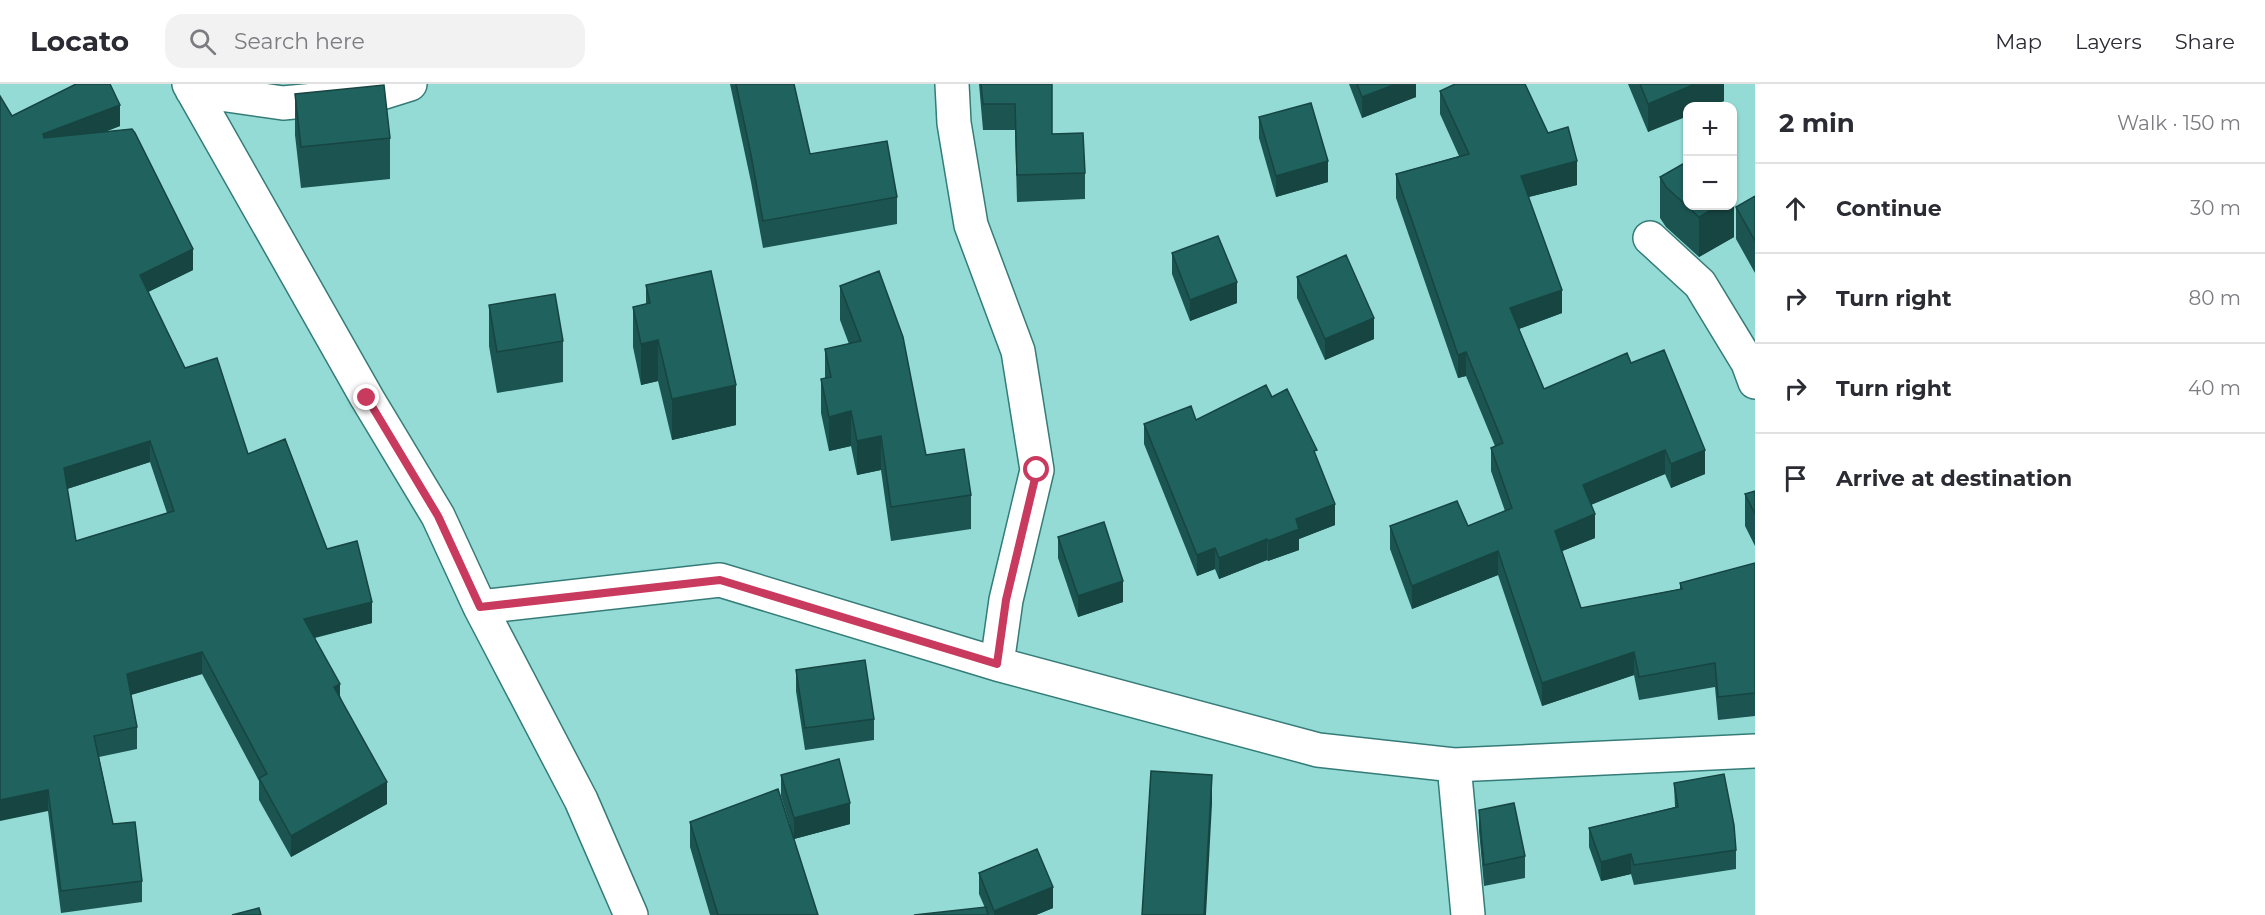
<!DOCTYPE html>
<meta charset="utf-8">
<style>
body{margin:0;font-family:Montserrat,sans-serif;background:#f2f2f3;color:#2b2b33}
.controls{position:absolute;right:18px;top:18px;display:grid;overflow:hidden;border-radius:12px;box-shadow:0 2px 4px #0004}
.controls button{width:54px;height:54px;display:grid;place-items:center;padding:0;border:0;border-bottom:2px solid #e1e1e2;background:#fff;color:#2b2b33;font:30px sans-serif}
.stop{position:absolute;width:18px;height:18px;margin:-14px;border:4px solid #c93a5f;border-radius:50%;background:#fff}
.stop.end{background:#c93a5f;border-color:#fff;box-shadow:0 2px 6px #0008}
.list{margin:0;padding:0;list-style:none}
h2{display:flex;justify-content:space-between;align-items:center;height:78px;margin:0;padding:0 24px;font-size:26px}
h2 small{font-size:20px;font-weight:400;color:#7c7c81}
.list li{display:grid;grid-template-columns:39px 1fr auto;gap:18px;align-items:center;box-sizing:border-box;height:90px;padding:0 24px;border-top:2px solid #e1e1e2}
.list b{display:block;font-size:22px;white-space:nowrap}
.list em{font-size:20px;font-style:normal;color:#7c7c81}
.icon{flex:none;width:33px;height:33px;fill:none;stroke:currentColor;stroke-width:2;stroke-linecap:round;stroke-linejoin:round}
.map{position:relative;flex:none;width:1755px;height:831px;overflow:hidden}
header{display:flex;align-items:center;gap:36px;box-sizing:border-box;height:84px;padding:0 30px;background:#fff;border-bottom:2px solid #e1e1e2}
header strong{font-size:28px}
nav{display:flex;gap:33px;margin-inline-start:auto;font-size:21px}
.search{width:420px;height:54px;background:#f2f2f3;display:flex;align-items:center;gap:15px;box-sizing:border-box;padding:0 21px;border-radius:18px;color:#7c7c81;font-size:22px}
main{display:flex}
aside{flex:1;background:#fff}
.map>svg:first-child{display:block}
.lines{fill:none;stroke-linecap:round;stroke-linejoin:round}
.minor-casing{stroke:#357c78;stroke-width:36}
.minor{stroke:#fff;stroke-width:33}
.wall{fill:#1c5451;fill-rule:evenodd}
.shaded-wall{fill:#164542}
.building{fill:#20625e;stroke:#164542;stroke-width:1.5;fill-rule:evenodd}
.route{stroke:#c93a5f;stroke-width:8}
</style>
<header>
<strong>Locato</strong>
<div class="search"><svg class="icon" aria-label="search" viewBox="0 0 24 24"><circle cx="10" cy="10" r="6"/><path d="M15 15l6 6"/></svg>Search here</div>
<nav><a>Map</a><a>Layers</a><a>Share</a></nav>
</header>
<main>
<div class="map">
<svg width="1755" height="831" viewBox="0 0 1755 831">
<rect width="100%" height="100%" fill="#94dbd6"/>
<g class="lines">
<g class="minor-casing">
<path id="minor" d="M 189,0 L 367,314 L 438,432 L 480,523 L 581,716 L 631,831
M 952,0 L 954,39 L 971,141 L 1018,267 L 1037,386 L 1006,516 L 997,580
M 192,6 L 283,19 L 378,10 L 410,0
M 1650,154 L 1700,200 L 1748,279 L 1755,298
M 480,523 L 720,496 L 997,580 L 1318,666 L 1454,681 L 1755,667
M 1454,681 L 1468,831"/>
</g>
<use href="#minor" class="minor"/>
</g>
<path class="wall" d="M 730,0 L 794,0 L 810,70 L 897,113 L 897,140 L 763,164 L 751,98 Z
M 979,0 L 1052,0 L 1052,50 L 1085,89 L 1085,115 L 1017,118 L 1015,46 L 983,46 Z
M 1349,0 L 1416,0 L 1416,13 L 1362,34 Z
M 1628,0 L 1724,0 L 1724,17 L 1710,22 L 1688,22 L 1648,48 Z
M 1440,7 L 1548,49 L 1577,101 L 1528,113 L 1562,229 L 1519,245 L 1544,305 L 1631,279 L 1705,390 L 1671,404 L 1665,390 L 1591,421 L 1595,454 L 1562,467 L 1581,524 L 1680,505 L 1680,499 L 1755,479 L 1755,632 L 1718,636 L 1715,603 L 1639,616 L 1634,591 L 1542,622 L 1498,491 L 1412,525 L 1390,465 L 1390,442 L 1468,442 L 1505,427 L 1491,387 L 1491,364 L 1495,362 L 1466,292 L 1458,294 L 1396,114 L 1396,90 L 1459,72 L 1440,30 Z
M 295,10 L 390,54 L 390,95 L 301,104 L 295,51 Z
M 12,32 L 120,42 L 104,48 L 193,186 L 148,208 L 185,284 L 248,370 L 327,465 L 372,539 L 315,554 L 387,720 L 291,773 L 259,716 L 259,697 L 202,590 L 131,611 L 137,643 L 137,665 L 99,673 L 113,740 L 142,797 L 142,818 L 61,829 L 48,727 ZM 150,378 L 167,429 L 76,457 L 67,405 Z
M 1259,33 L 1328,98 L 1276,113 L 1259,54 Z
M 1660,93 L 1734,153 L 1699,173 L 1666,143 L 1660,134 Z
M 1755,112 L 1755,189 L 1736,155 L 1736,123 Z
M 1172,169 L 1237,219 L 1190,237 L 1172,190 Z
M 1297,193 L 1374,255 L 1325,276 L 1297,214 Z
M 646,201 L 736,341 L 672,356 L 658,297 L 641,301 L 633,263 L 633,223 L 646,220 Z
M 840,202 L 926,371 L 971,411 L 971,445 L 891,457 L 881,386 L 857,391 L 851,362 L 829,367 L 821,329 L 821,295 L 825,294 L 825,265 L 849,260 L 840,236 Z
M 489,221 L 563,257 L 563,298 L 497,309 L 489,262 Z
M 1272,313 L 1317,374 L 1335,441 L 1299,455 L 1299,466 L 1268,477 L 1267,476 L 1219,495 L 1215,485 L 1197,492 L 1144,360 L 1144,340 L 1196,336 Z
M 1755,407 L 1755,462 L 1745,442 L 1745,410 Z
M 1058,453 L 1123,518 L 1078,533 L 1058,474 Z
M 796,586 L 874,635 L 874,656 L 805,666 L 796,607 Z
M 781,691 L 850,740 L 794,755 L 818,831 L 710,831 L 690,763 L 690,738 L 790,741 L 781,712 Z
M 1674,699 L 1736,766 L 1736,785 L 1634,801 L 1631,790 L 1601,797 L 1589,763 L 1589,744 L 1675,723 Z
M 1479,726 L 1525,772 L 1525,794 L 1484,802 L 1479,747 Z
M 979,789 L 1053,824 L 1036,831 L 914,831 L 985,824 L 979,810 Z"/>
<path class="shaded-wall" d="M 1396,0 L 1416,0 L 1416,13 L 1362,34 L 1362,13 Z
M 1695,0 L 1724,0 L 1724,17 L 1710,22 L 1688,22 L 1688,32 L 1648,48 L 1648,20 Z
M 120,21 L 120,42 L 43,72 L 43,50 Z
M 1328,77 L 1328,98 L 1276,113 L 1276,92 Z
M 1577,77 L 1577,101 L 1521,115 L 1521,92 Z
M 1734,112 L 1734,153 L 1699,173 L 1699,133 L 1718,122 L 1732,122 L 1732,113 Z
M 193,165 L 193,186 L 140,212 L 140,191 Z
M 1237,198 L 1237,219 L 1190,237 L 1190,216 Z
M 1562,206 L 1562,229 L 1510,248 L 1510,224 Z
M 1374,234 L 1374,255 L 1325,276 L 1325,255 Z
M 658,256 L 658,297 L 641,301 L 641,260 Z
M 1466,268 L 1466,292 L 1458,294 L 1458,271 Z
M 736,301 L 736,341 L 672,356 L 672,315 Z
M 851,327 L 851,362 L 829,367 L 829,333 Z
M 881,352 L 881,386 L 857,391 L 857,357 Z
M 150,357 L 150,378 L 64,406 L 64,384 Z
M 1665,366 L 1665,390 L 1583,424 L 1583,401 Z
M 1705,366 L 1705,390 L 1671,404 L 1671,380 Z
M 1335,420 L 1335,441 L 1299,455 L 1299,466 L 1268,477 L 1268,457 L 1296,435 Z
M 1595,430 L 1595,454 L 1555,470 L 1555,447 Z
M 1267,455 L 1267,476 L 1219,495 L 1219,474 Z
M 1215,464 L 1215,485 L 1197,492 L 1197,471 Z
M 1498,467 L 1498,491 L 1412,525 L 1412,502 Z
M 1123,497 L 1123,518 L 1078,533 L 1078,512 Z
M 372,518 L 372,539 L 304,556 L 304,535 Z
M 202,568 L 202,590 L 127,612 L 127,590 Z
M 1634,568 L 1634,591 L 1542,622 L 1542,599 Z
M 340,600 L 340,622 L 334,603 Z
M 1212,691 L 1212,720 L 1206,831 L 1204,831 Z
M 387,698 L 387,720 L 291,773 L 291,752 Z
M 48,706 L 48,727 L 0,737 L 0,716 Z
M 850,719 L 850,740 L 794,755 L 794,734 Z
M 1631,770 L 1631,790 L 1601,797 L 1601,778 Z
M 1053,803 L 1053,824 L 1036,831 L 994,831 L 994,827 Z"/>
<path class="building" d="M 76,0 L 110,0 L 120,21 L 43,50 L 44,54 L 132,45 L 135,49 L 193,165 L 140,191 L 185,284 L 217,274 L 248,370 L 285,355 L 327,465 L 357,457 L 372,518 L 304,535 L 340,600 L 334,603 L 387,698 L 291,752 L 259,694 L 267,690 L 202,568 L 127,590 L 137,643 L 94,652 L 113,740 L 135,738 L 142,797 L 61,807 L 48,706 L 0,716 L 0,12 L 12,32 ZM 150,357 L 174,427 L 76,457 L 64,384 Z
M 736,0 L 794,0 L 810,70 L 887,57 L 897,113 L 763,137 L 751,71 Z
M 981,0 L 1052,0 L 1052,50 L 1083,49 L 1085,89 L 1017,91 L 1015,20 L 983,20 Z
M 1357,0 L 1396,0 L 1362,13 Z
M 1455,0 L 1525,0 L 1548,49 L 1568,43 L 1577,77 L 1521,92 L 1562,206 L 1510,224 L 1544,305 L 1627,269 L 1631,279 L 1664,266 L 1705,366 L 1671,380 L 1665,366 L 1583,401 L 1595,430 L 1555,447 L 1581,524 L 1682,505 L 1680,499 L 1755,479 L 1755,609 L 1718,613 L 1715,579 L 1639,593 L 1634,568 L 1542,599 L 1498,467 L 1412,502 L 1390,442 L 1457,417 L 1468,442 L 1512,424 L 1491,364 L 1503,359 L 1466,268 L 1458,271 L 1396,90 L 1469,70 L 1440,7 Z
M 1640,0 L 1695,0 L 1648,20 Z
M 384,1 L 390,54 L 301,63 L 295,10 Z
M 1311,19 L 1328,77 L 1276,92 L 1259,33 Z
M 1688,77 L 1688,122 L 1718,122 L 1699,133 L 1666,103 L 1660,93 Z
M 1755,112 L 1755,157 L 1736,123 Z
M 1218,152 L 1237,198 L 1190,216 L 1172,169 Z
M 1346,171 L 1374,234 L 1325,255 L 1297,193 Z
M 711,187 L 736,301 L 672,315 L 658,256 L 641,260 L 633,223 L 650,219 L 646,201 Z
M 879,187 L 903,253 L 926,371 L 964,365 L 971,411 L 891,423 L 881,352 L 857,357 L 851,327 L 829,333 L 821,295 L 831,293 L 825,265 L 861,257 L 840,202 Z
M 555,210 L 563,257 L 497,268 L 489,221 Z
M 1266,301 L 1272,313 L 1287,305 L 1317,366 L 1314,367 L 1335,420 L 1296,435 L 1299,445 L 1268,457 L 1267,455 L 1219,474 L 1215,464 L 1197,471 L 1144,340 L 1191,322 L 1196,336 Z
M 1755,407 L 1755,430 L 1745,410 Z
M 1104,438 L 1123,497 L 1078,512 L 1058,453 Z
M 865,576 L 874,635 L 805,644 L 796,586 Z
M 839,675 L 850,719 L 794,734 L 781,691 Z
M 1151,687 L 1212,691 L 1204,831 L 1142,831 Z
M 1724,690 L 1734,741 L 1736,766 L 1634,781 L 1631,770 L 1601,778 L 1589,744 L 1678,723 L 1674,699 Z
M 778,705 L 818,831 L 718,831 L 690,738 Z
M 1514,719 L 1525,772 L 1484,781 L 1479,726 Z
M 1037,765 L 1053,803 L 994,827 L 979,789 Z
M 986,823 L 988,831 L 914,831 Z
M 259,824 L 261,831 L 232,831 Z"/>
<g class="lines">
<path class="route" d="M 367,314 L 438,432 L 480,523 L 720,496 L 997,580 L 1006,516 L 1037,386"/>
</g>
</svg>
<div class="controls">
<button>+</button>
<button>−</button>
</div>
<div class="stop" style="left:1037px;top:386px"></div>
<div class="stop end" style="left:367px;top:314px"></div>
</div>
<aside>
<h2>2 min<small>Walk · 150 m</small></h2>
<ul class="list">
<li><svg class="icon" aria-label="ahead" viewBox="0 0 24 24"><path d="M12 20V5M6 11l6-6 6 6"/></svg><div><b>Continue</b></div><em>30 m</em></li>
<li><svg class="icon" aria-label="right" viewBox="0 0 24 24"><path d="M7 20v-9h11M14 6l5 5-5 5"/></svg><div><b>Turn right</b></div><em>80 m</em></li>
<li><svg class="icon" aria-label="right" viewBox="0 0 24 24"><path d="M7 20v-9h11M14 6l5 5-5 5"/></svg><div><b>Turn right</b></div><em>40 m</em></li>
<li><svg class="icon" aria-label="arrive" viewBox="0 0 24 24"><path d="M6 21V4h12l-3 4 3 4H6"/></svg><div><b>Arrive at destination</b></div></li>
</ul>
</aside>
</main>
